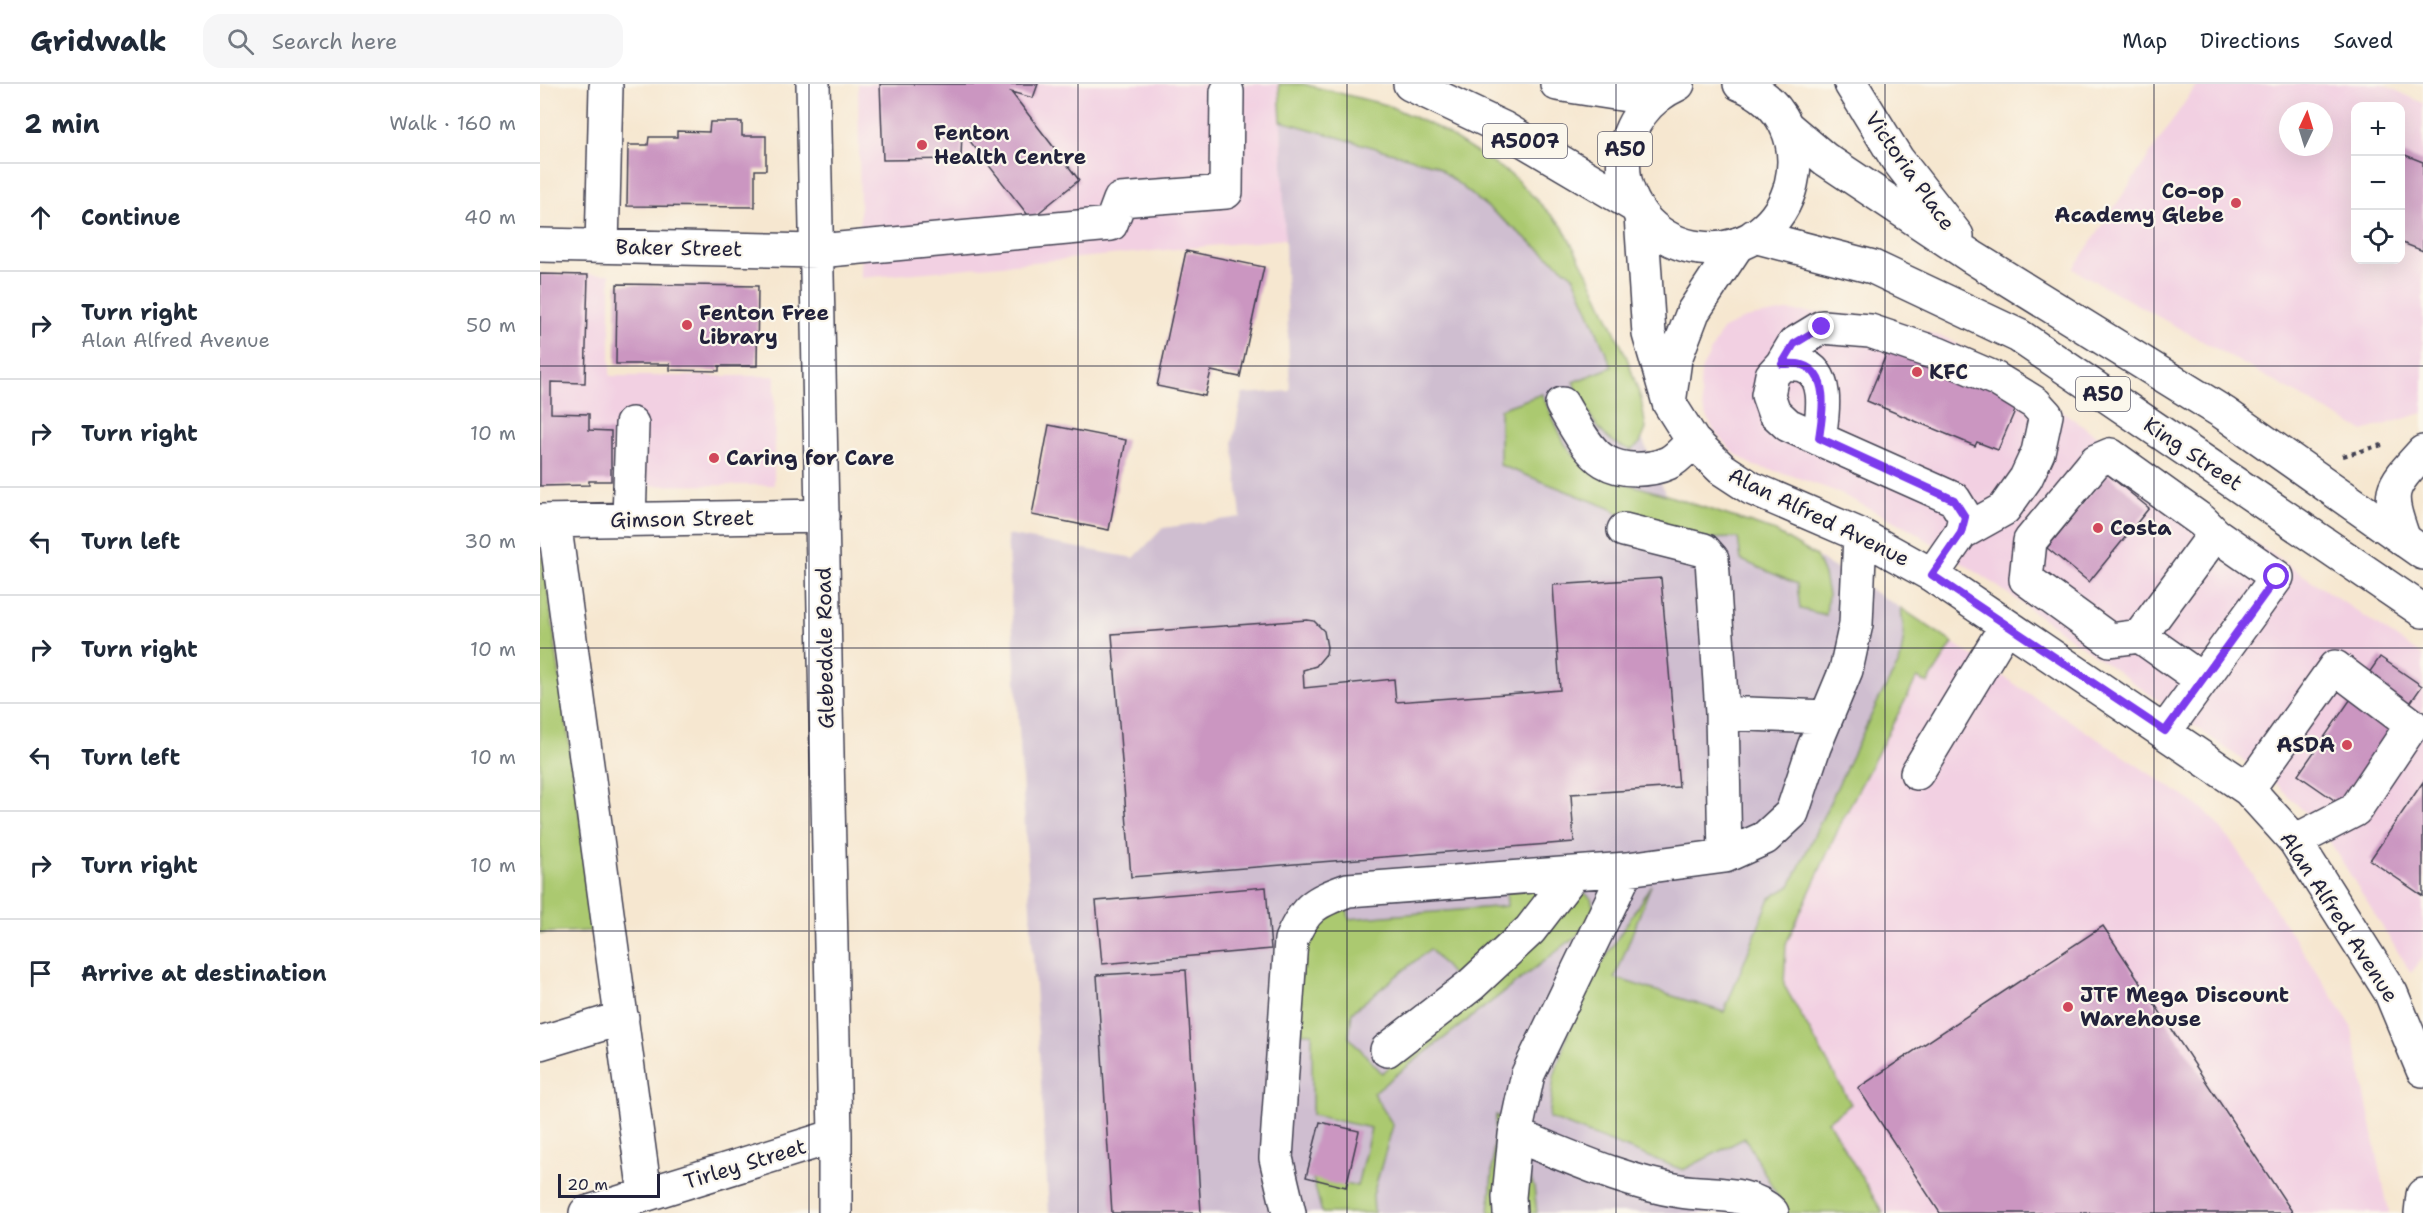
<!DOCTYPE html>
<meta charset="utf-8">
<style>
body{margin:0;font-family:"Shantell Sans",sans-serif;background:#f6f6f7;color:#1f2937}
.controls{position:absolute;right:18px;top:18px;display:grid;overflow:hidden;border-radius:12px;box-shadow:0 6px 24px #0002}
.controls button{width:54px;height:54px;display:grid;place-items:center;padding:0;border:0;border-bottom:2px solid #e0e1e3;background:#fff;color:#1f2937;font:30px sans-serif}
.compass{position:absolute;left:1739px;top:18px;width:54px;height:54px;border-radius:50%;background:#fff;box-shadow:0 6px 24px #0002;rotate:4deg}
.scale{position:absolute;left:18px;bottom:15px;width:102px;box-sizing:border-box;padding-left:6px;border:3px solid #22223b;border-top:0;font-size:16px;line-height:21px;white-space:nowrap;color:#22223b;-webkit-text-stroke:4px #fbf7ec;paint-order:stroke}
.stop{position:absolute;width:18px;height:18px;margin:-14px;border:4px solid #7c3aed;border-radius:50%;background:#fff}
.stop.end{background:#7c3aed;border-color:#fff;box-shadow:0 2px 6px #0008}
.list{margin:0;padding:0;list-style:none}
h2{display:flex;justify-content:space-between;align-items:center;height:78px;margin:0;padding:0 24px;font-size:26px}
h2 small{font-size:20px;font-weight:400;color:#747a83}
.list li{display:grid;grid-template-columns:39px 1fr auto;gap:18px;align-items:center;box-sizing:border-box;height:108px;padding:0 24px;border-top:2px solid #e0e1e3}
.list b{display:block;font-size:22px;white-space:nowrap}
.list p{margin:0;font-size:20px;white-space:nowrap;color:#747a83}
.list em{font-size:20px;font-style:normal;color:#747a83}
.icon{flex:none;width:33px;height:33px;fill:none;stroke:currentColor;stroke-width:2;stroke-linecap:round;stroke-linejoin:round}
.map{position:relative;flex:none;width:1883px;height:1129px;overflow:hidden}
header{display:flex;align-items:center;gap:36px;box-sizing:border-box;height:84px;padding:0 30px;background:#fff;border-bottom:2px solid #e0e1e3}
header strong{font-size:28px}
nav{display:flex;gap:33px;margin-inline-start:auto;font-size:21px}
.search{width:420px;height:54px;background:#f6f6f7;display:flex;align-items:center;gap:15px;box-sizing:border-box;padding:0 21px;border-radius:18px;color:#747a83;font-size:22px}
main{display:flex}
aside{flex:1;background:#fff}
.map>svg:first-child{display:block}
.built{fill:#f2d0e2;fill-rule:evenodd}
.industrial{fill:#cfbed0}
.green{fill:#abc970;stroke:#667656;stroke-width:1.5}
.building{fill:#cb96c1}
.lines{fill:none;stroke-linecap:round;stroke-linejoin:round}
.minor-casing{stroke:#424051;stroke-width:36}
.major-casing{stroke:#424051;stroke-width:36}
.path{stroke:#424051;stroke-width:4;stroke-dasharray:4.5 4.5;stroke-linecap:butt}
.minor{stroke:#fff;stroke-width:33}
.major{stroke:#fff;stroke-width:33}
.route{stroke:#7c3aed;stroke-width:8}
.grid{fill:none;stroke:#22223b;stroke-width:1.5;stroke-opacity:0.55}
.poi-dot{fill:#d1495b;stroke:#fbf7ec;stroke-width:2}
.labels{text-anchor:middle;stroke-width:4.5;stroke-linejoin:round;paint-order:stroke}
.shield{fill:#fbf7ec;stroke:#636270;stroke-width:1.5}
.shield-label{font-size:20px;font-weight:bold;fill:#22223b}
.poi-label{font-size:21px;font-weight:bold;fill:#22223b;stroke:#fbf7ec;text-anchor:start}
.street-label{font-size:21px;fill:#22223b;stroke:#fbf7ec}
</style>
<header>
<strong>Gridwalk</strong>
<div class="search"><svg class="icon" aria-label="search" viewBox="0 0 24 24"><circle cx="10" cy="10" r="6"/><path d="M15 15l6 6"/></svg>Search here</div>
<nav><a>Map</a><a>Directions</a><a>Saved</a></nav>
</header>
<main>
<aside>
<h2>2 min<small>Walk · 160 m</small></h2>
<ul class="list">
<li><svg class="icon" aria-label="ahead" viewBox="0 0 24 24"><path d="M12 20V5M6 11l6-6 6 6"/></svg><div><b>Continue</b></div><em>40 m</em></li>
<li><svg class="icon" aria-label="right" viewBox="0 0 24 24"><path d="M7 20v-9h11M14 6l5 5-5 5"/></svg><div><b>Turn right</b><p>Alan Alfred Avenue</p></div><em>50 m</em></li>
<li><svg class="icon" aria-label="right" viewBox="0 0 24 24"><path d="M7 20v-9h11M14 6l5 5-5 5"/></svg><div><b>Turn right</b></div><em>10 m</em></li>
<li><svg class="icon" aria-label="left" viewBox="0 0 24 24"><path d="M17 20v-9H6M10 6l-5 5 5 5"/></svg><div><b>Turn left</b></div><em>30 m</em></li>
<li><svg class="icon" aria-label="right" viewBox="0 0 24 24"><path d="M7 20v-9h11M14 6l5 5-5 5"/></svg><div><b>Turn right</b></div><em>10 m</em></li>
<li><svg class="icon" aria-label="left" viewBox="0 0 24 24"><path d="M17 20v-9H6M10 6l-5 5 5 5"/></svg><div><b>Turn left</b></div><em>10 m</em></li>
<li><svg class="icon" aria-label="right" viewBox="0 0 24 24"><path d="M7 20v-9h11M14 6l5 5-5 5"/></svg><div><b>Turn right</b></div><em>10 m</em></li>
<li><svg class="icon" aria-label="arrive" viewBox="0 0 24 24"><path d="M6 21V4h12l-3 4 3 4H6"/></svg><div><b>Arrive at destination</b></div></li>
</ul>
</aside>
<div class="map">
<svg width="1883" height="1129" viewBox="0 0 1883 1129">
<rect width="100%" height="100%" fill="#fbf7ec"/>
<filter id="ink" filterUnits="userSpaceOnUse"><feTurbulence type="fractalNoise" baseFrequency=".0167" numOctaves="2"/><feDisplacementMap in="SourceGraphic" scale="12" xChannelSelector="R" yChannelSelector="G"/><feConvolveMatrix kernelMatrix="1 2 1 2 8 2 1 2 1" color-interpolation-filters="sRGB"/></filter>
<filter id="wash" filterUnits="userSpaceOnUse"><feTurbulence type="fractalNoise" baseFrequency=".008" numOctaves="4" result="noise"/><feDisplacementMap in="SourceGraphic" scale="24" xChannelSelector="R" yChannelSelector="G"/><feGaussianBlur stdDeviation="1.35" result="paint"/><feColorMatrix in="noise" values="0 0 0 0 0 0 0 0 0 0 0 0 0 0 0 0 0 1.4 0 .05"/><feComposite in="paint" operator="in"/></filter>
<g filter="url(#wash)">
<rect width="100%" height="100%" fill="#f6e7d0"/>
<path class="built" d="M 318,0 L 739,0 L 746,155 L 321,194 Z
M 1657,0 L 1842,0 L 1883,19 L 1883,329 L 1823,347 L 1533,185 ZM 1816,22 L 1860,22 L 1860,176 L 1816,176 ZM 1748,27 L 1784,27 L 1784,63 L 1748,63 Z
M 0,190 L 70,190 L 70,292 L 235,292 L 234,401 L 0,402 Z
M 1246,227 L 1338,232 L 1408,255 L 1467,288 L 1550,347 L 1883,572 L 1883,874 L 1871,889 L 1782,745 L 1735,699 L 1447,495 L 1370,445 L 1295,407 L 1247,390 L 1214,382 L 1194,369 L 1174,347 L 1163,324 L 1160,302 L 1161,286 L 1182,246 L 1205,234 Z
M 1413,559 L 1666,727 L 1691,757 L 1811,941 L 1849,1129 L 1343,1129 L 1288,1037 L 1311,1020 L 1244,901 L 1246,860 L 1302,737 L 1377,594 L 1388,598 Z"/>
<path class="industrial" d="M 741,37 L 895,81 L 1034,193 L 1126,411 L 1232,446 L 1351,518 L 1413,559 L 1388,599 L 1377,594 L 1302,737 L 1246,860 L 1244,901 L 1311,1020 L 1288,1037 L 1343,1129 L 509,1129 L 467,451 L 594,474 L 623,444 L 701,433 L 693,358 L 702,310 L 750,307 Z"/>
<path class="green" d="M 739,0 L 763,0 L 847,21 L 898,44 L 973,92 L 1022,142 L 1050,194 L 1087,274 L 1101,315 L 1106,345 L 1100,359 L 1091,366 C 1058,357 1047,326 1033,298 L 1072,283 L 1034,193 L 895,81 L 741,37 Z
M 1002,310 L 1025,360 L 1042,380 L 1071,395 L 1126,411 L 1232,446 L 1276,472 L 1284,491 L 1288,510 L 1286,531 L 1260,525 L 1257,500 L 1201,476 L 1198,454 L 1158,455 L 1095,441 L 1072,425 L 960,381 L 960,325 Z
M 0,473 L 3,473 L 56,847 L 0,849 Z
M 1361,524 L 1413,559 L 1388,599 L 1377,594 L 1302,737 L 1246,860 L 1244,901 L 1311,1020 L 1288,1037 L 1343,1129 L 1247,1129 L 1205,1054 L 1143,1086 L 1009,1034 L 1014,992 L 1032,937 L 1060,882 L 1111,801 L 1075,894 L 1184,928 L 1230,814 L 1250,802 L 1338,617 L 1360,577 L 1364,551 Z
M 1002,803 L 1003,817 L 919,899 L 890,865 L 812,928 L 809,953 L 842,989 L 960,892 L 1033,809 L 1043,808 L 1051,814 L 1054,825 L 1039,850 L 833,1009 L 853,1041 L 833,1111 L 834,1129 L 782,1129 L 772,1091 L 817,1102 L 831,1044 L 772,1031 L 772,949 L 755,949 C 759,902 754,841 807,821 L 809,835 L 967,822 L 966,806 Z
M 956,1031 L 964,1036 L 961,1129 L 949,1129 Z
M 983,1079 L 994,1103 L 997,1129 L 982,1129 Z"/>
<g id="blocks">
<path class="building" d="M 340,0 L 498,0 L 493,14 L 471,8 L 539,96 L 491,135 L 422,47 L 421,75 L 343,76 Z
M 170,38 L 202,38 L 202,52 L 226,52 L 226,86 L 215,86 L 215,123 L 87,122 L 88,61 L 108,61 L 109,53 L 137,53 L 137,47 L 169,48 Z
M 1860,69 L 1883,78 L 1883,167 L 1860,158 Z
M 646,167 L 724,183 L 700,293 L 671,287 L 665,312 L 617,302 Z
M 0,190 L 48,191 L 45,299 L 11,298 L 11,329 L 49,330 L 49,346 L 71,347 L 71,397 L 49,397 L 49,401 L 0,402 Z
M 77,200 L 218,202 L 217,282 L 179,282 L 179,287 L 130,286 L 130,280 L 76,280 Z
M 1350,261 L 1480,315 L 1458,366 L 1437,358 L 1435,362 L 1327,317 Z
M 509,341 L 586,356 L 569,446 L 492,431 Z
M 1567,390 L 1609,424 L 1549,498 L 1507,464 Z
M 1121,494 L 1139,703 L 1031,710 L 1034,758 L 591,793 L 572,550 L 767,536 L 774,537 L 784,547 L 787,563 L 786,570 L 776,582 L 763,586 L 764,604 L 854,595 L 856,618 L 1020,606 L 1013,501 Z
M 1840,573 L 1882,602 L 1800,720 L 1758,691 Z
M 1883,698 L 1883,812 L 1830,776 Z
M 726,803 L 731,865 L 562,880 L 556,817 Z
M 1563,842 L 1753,1129 L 1400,1129 L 1318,1004 Z
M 646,886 L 661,1129 L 572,1129 L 557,891 Z
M 780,1038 L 819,1047 L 806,1103 L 766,1093 Z"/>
</g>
</g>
<g filter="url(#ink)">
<use href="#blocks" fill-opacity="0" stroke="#424051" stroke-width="1.5"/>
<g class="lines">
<g class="minor-casing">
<path id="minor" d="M 273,0 L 295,1052 L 295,1129
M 1101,132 L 1109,250 L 1129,319 L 1153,357 L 1182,385 L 1211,404 L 1320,451 L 1392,491 L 1708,705 L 1755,757 L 1851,909 L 1883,986
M 0,161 L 278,167 L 571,140 L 580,116 L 686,108 L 687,8
M 62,162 L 66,3
M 1242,280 L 1254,260 L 1282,243 L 1330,247 L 1398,270 L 1456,295 L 1495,319 L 1506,331 L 1498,368 L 1486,394 L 1464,425 L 1421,449
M 1130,312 L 1135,275 L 1153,228 L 1198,160
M 1022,320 C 1032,337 1047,367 1064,377 C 1082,388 1110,387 1128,379 C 1137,375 1146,364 1153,357
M 1279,355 C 1282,333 1291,290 1262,281 C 1256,279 1248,280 1242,280 L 1232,291 L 1228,311 L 1234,328 L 1248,341 L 1414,415 L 1425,433 L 1421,449 L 1392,491
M 89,436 L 92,340
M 0,437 L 283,432
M 14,437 L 105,1110
M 1084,446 L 1164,466 L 1172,475 L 1182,629 L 1185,772
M 1864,456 C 1847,407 1848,406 1883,368
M 1600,552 L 1570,556 L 1486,495 L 1490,457 L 1556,377 L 1570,371 L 1662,437 L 1675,450
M 1182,629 L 1286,633
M 1625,647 L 1737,493 L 1675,450 L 1600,552 L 1661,595
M 1377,689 L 1466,542
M 1708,705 L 1795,583 L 1872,641 L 1815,726 L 1755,757
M 0,959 L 82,934
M 847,966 L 931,901 L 990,846 L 1034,789
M 975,1051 C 1029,1072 1083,1098 1140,1107 C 1169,1112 1210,1106 1232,1129
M 46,1129 L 295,1052
M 749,1129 L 736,1074 L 751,856 C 765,823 775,818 808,806 L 1087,785 L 1185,772 L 1225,754 L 1252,729 L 1274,663 L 1306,586 L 1316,540 L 1320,451
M 970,1129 L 969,1113 L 975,1051 L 988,990 L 1087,785
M 1881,1129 L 1883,1111"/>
</g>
<g class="major-casing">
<path id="major" d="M 870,0 L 963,44 L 1095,122
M 1017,0 L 1113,15
M 1138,0 C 1107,14 1088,40 1084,73 C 1081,97 1092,122 1108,139 C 1122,153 1141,162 1160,164 C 1258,175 1292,36 1200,0
M 1311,0 L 1357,75 L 1417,152
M 1246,42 L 1285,75 L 1432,173 L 1684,329 L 1883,469
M 1214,152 L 1333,183 L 1479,252 L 1883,527"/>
</g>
<path class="path" d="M 1803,372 L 1842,361"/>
<use href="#minor" class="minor"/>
<use href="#major" class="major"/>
</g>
</g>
<g class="lines" filter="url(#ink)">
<path class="route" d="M 1282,243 L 1254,260 L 1242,280 C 1248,280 1256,279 1262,281 C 1291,290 1282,333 1279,354 L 1414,416 L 1425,433 L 1421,449 L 1392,491 L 1625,647 L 1737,493"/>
</g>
<path class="grid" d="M 269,0 L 269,1129M 538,0 L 538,1129M 807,0 L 807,1129M 1076,0 L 1076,1129M 1345,0 L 1345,1129M 1614,0 L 1614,1129M 0,282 L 1883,282M 0,564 L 1883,564M 0,847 L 1883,847"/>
<g class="poi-dot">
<circle cx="382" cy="61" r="6"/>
<circle cx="1696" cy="119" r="6"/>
<circle cx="147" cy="241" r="6"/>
<circle cx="1377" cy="288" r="6"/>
<circle cx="174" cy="374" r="6"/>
<circle cx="1558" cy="444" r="6"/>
<circle cx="1807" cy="661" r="6"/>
<circle cx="1528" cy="923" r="6"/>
</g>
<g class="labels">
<g class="shield">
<rect x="943" y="40" width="84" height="34" rx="4.5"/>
<rect x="1058" y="48" width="54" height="34" rx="4.5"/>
<rect x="1536" y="293" width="54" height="34" rx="4.5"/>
</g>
<g class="shield-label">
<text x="985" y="64">A5007</text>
<text x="1085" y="72">A50</text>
<text x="1563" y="317">A50</text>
</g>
<g class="poi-label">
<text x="394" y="56">Fenton<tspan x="394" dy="24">Health Centre</tspan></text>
<text x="1684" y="114" text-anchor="end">Co-op<tspan x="1684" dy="24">Academy Glebe</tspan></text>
<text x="159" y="236">Fenton Free<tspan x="159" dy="24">Library</tspan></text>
<text x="1389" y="295">KFC</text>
<text x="186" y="381">Caring for Care</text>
<text x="1570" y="451">Costa</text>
<text x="1795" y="668" text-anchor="end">ASDA</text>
<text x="1540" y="918">JTF Mega Discount<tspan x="1540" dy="24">Warehouse</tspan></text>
</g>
<g class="street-label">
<text transform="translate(1370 87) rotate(55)" y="7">Victoria Place</text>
<text transform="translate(139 164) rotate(1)" y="7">Baker Street</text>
<text transform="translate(1653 370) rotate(34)" y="7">King Street</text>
<text transform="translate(1279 433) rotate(26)" y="7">Alan Alfred Avenue</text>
<text transform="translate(142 435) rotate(-1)" y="7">Gimson Street</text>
<text transform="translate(285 564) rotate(-91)" y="7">Glebedale Road</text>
<text transform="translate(1799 833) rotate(57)" y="7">Alan Alfred Avenue</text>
<text transform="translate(205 1080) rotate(-17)" y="7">Tirley Street</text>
</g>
</g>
</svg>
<div class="controls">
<button>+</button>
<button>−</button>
<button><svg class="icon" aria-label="locate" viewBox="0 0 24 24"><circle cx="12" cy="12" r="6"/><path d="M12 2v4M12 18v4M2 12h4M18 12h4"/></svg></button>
</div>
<svg class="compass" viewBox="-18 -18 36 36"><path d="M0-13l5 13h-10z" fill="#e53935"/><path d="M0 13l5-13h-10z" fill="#747a83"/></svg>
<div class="scale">20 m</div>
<div class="stop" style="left:1737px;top:493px"></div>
<div class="stop end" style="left:1282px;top:243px"></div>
</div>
</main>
